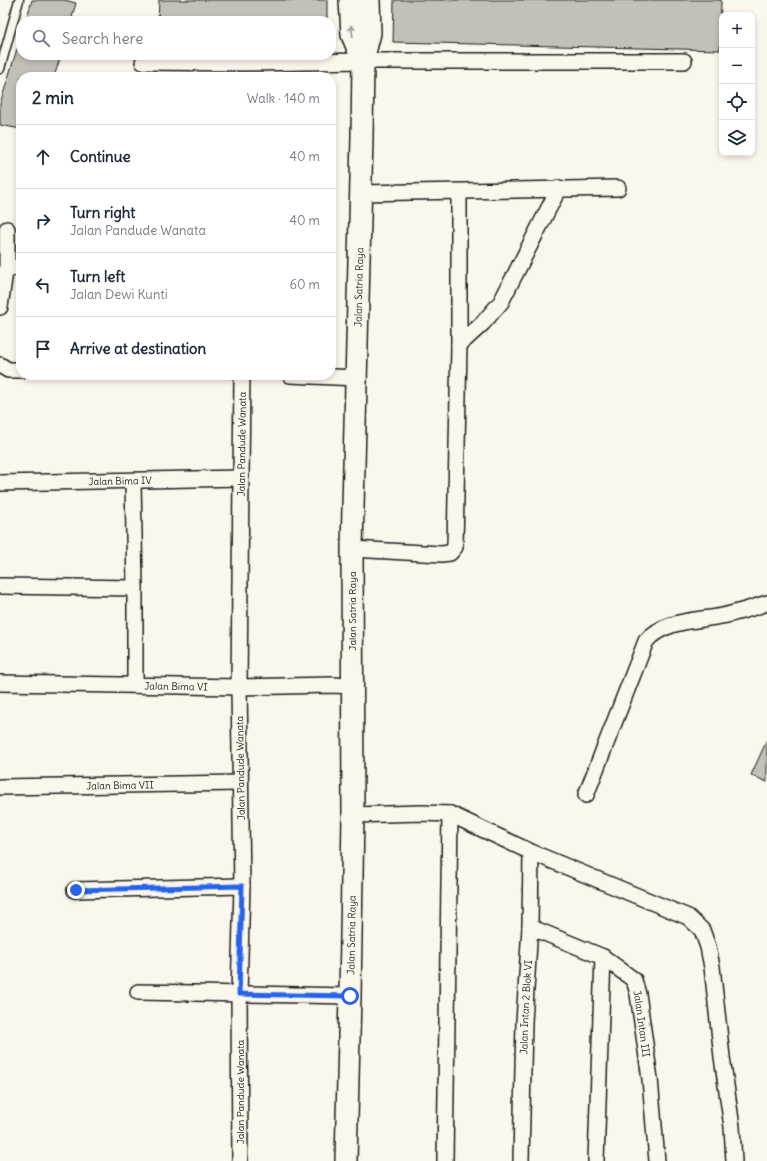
<!DOCTYPE html>
<meta charset="utf-8">
<style>
body{margin:0;font-family:Delius,sans-serif;background:#f2f2f3;color:#1f2937}
.controls{position:absolute;right:12px;top:12px;display:grid;overflow:hidden;border-radius:8px;box-shadow:0 2px 6px #0003}
.controls button{width:36px;height:36px;display:grid;place-items:center;padding:0;border:0;border-bottom:1px solid #e0e1e3;background:#fff;color:#1f2937;font:20px sans-serif}
.stop{position:absolute;width:12px;height:12px;margin:-9px;border:3px solid #2563eb;border-radius:50%;background:#fff}
.stop.end{background:#2563eb;border-color:#fff;box-shadow:0 1px 4px #0008}
.list{margin:0;padding:0;list-style:none}
h2{display:flex;justify-content:space-between;align-items:center;height:52px;margin:0;padding:0 16px;font-size:17px}
h2 small{font-size:13px;font-weight:400;color:#747a83}
.list li{display:grid;grid-template-columns:26px 1fr auto;gap:12px;align-items:center;box-sizing:border-box;height:64px;padding:0 16px;border-top:1px solid #e0e1e3}
.list b{display:block;font-size:15px;white-space:nowrap}
.list p{margin:0;font-size:13px;white-space:nowrap;color:#747a83}
.list em{font-size:13px;font-style:normal;color:#747a83}
.icon{flex:none;width:22px;height:22px;fill:none;stroke:currentColor;stroke-width:2;stroke-linecap:round;stroke-linejoin:round}
.map{position:relative;flex:none;width:767px;height:1161px;overflow:hidden}
.search{position:absolute;background:#fff;box-shadow:0 2px 6px #0003;left:16px;top:16px;width:320px;height:44px;display:flex;align-items:center;gap:10px;box-sizing:border-box;padding:0 14px;border-radius:16px;color:#747a83;font-size:15px}
.panel{position:absolute;background:#fff;box-shadow:0 2px 6px #0003;left:16px;top:72px;width:320px;height:308px;border-radius:16px}
.map>svg:first-child{display:block}
.building{fill:#c3c0b8;stroke:#1c1c1c}
.lines{fill:none;stroke-linecap:round;stroke-linejoin:round}
.lane-casing{stroke:#1c1c1c;stroke-width:11}
.street-casing{stroke:#1c1c1c;stroke-width:18}
.secondary-casing{stroke:#1c1c1c;stroke-width:24}
.lane{stroke:#fbf7ec;stroke-width:8}
.street{stroke:#fbf7ec;stroke-width:15}
.secondary{stroke:#fbf7ec;stroke-width:21}
.oneway{stroke:#97948e}
.route{stroke:#2563eb;stroke-width:5}
.labels{text-anchor:middle;stroke-width:3;stroke-linejoin:round;paint-order:stroke}
.street-label{font-size:10px;fill:#1c1c1c;stroke:#fbf7ec}
</style>
<div class="map">
<svg width="767" height="1161" viewBox="0 0 767 1161">
<rect width="100%" height="100%" fill="#fbf7ec"/>
<filter id="ink" filterUnits="userSpaceOnUse"><feTurbulence type="fractalNoise" baseFrequency=".025" numOctaves="2"/><feDisplacementMap in="SourceGraphic" scale="8" xChannelSelector="R" yChannelSelector="G"/><feConvolveMatrix kernelMatrix="1 2 1 2 8 2 1 2 1" color-interpolation-filters="sRGB"/></filter>
<g filter="url(#ink)">
<path class="building" d="M 32,0 L 64,0 L 76,3 L 71,21 L 26,21 Z
M 159,0 L 327,0 L 327,21 L 158,21 Z
M 394,0 L 721,0 L 720,50 L 393,42 Z
M 21,36 L 21,55 L 61,55 L 54,77 L 21,77 L 21,129 L 0,125 L 0,104 Z
M 767,740 L 767,782 L 751,775 Z"/>
<g class="lines">
<g class="lane-casing">
<path id="lane" d="M 0,69 L 19,0"/>
</g>
<g class="street-casing">
<g id="street">
<path d="M 143,62 L 242,63 L 363,61 L 684,61"/>
<path d="M 360,193 L 618,188"/>
<path d="M 7,271 L 7,229"/>
<path d="M 0,307 L 5,272 L 12,268 L 21,266"/>
<path d="M 459,345 L 483,323 L 501,302 L 559,188"/>
<path d="M 0,365 L 8,370 L 21,370"/>
<path d="M 290,375 L 357,378"/>
<path d="M 133,481 L 135,588 L 135,685"/>
<path id="s1" d="M 0,483 L 241,478"/>
<path d="M 352,549 L 441,554 L 450,553 L 455,547 L 459,345 L 459,192"/>
<path d="M 0,586 L 135,588"/>
<path id="s2" d="M 0,683 L 239,687 L 332,685 L 353,686"/>
<path id="s3" d="M 0,787 L 240,783"/>
<path d="M 586,795 L 646,641 C 664,620 696,621 722,616 C 737,613 752,608 767,603"/>
<path d="M 353,815 L 421,813 L 450,814 L 531,852 L 688,917 L 702,930 L 708,947 L 712,967 L 722,1057 L 732,1127 L 734,1161"/>
<path d="M 75,890 L 242,886"/>
<path id="s4" d="M 530,927 L 603,957 L 634,980 L 638,994 L 650,1079 L 657,1161"/>
<path d="M 138,992 L 350,996"/>
<path id="s5" d="M 240,1161 L 239,994 L 242,886 L 239,687 L 242,375"/>
<path d="M 445,1161 L 450,814"/>
<path id="s6" d="M 521,1161 L 524,1022 L 530,927 L 531,852"/>
<path d="M 596,1161 L 603,957"/>
</g>
</g>
<g class="secondary-casing">
<g id="secondary">
<path d="M 350,0 L 352,35 L 363,61"/>
<path id="s7" d="M 346,1161 L 350,996 L 353,815 L 352,549 L 362,137 L 363,61 L 370,33 L 369,0"/>
</g>
</g>
<use href="#lane" class="lane"/>
<use href="#street" class="street"/>
<use href="#secondary" class="secondary"/>
</g>
<defs><path id="oneway-shaft" d="M-6 0H5M1.5-3L5.5 0L1.5 3" fill="none" stroke-width="1.6" stroke-linecap="round" stroke-linejoin="round"/></defs>
<use class="oneway" href="#oneway-shaft" transform="translate(352 31) rotate(-98)"/>
</g>
<g class="lines" filter="url(#ink)">
<path class="route" d="M 76,890 L 242,886 L 239,994 L 350,996"/>
</g>
<g class="labels">
<g class="street-label">
<text dy="4" stroke="none"><textPath href="#s7" startOffset="874">Jalan Satria Raya</textPath></text>
<text dy="4" stroke="none"><textPath href="#s5" startOffset="717">Jalan Pandude Wanata</textPath></text>
<text dy="4" stroke="none"><textPath href="#s1" startOffset="120">Jalan Bima IV</textPath></text>
<text transform="translate(352 611) rotate(-90)" y="4">Jalan Satria Raya</text>
<text dy="4" stroke="none"><textPath href="#s2" startOffset="176">Jalan Bima VI</textPath></text>
<text transform="translate(240 768) rotate(-91)" y="4">Jalan Pandude Wanata</text>
<text dy="4" stroke="none"><textPath href="#s3" startOffset="120">Jalan Bima VII</textPath></text>
<text dy="4" stroke="none"><textPath href="#s7" startOffset="226">Jalan Satria Raya</textPath></text>
<text dy="4" stroke="none"><textPath href="#s6" startOffset="154">Jalan Intan 2 Blok VI</textPath></text>
<text dy="4" stroke="none"><textPath href="#s4" startOffset="162">Jalan Intan III</textPath></text>
<text transform="translate(240 1092) rotate(-90)" y="4">Jalan Pandude Wanata</text>
</g>
</g>
</svg>
<div class="controls">
<button>+</button>
<button>−</button>
<button><svg class="icon" aria-label="locate" viewBox="0 0 24 24"><circle cx="12" cy="12" r="6"/><path d="M12 2v4M12 18v4M2 12h4M18 12h4"/></svg></button>
<button><svg class="icon" aria-label="layers" viewBox="0 0 24 24"><path d="M12 4l9 5-9 5-9-5zM3 14l9 5 9-5"/></svg></button>
</div>
<div class="stop" style="left:350px;top:996px"></div>
<div class="stop end" style="left:76px;top:890px"></div>
<div class="search"><svg class="icon" aria-label="search" viewBox="0 0 24 24"><circle cx="10" cy="10" r="6"/><path d="M15 15l6 6"/></svg>Search here</div>
<section class="panel">
<h2>2 min<small>Walk · 140 m</small></h2>
<ul class="list">
<li><svg class="icon" aria-label="ahead" viewBox="0 0 24 24"><path d="M12 20V5M6 11l6-6 6 6"/></svg><div><b>Continue</b></div><em>40 m</em></li>
<li><svg class="icon" aria-label="right" viewBox="0 0 24 24"><path d="M7 20v-9h11M14 6l5 5-5 5"/></svg><div><b>Turn right</b><p>Jalan Pandude Wanata</p></div><em>40 m</em></li>
<li><svg class="icon" aria-label="left" viewBox="0 0 24 24"><path d="M17 20v-9H6M10 6l-5 5 5 5"/></svg><div><b>Turn left</b><p>Jalan Dewi Kunti</p></div><em>60 m</em></li>
<li><svg class="icon" aria-label="arrive" viewBox="0 0 24 24"><path d="M6 21V4h12l-3 4 3 4H6"/></svg><div><b>Arrive at destination</b></div></li>
</ul>
</section>
</div>
